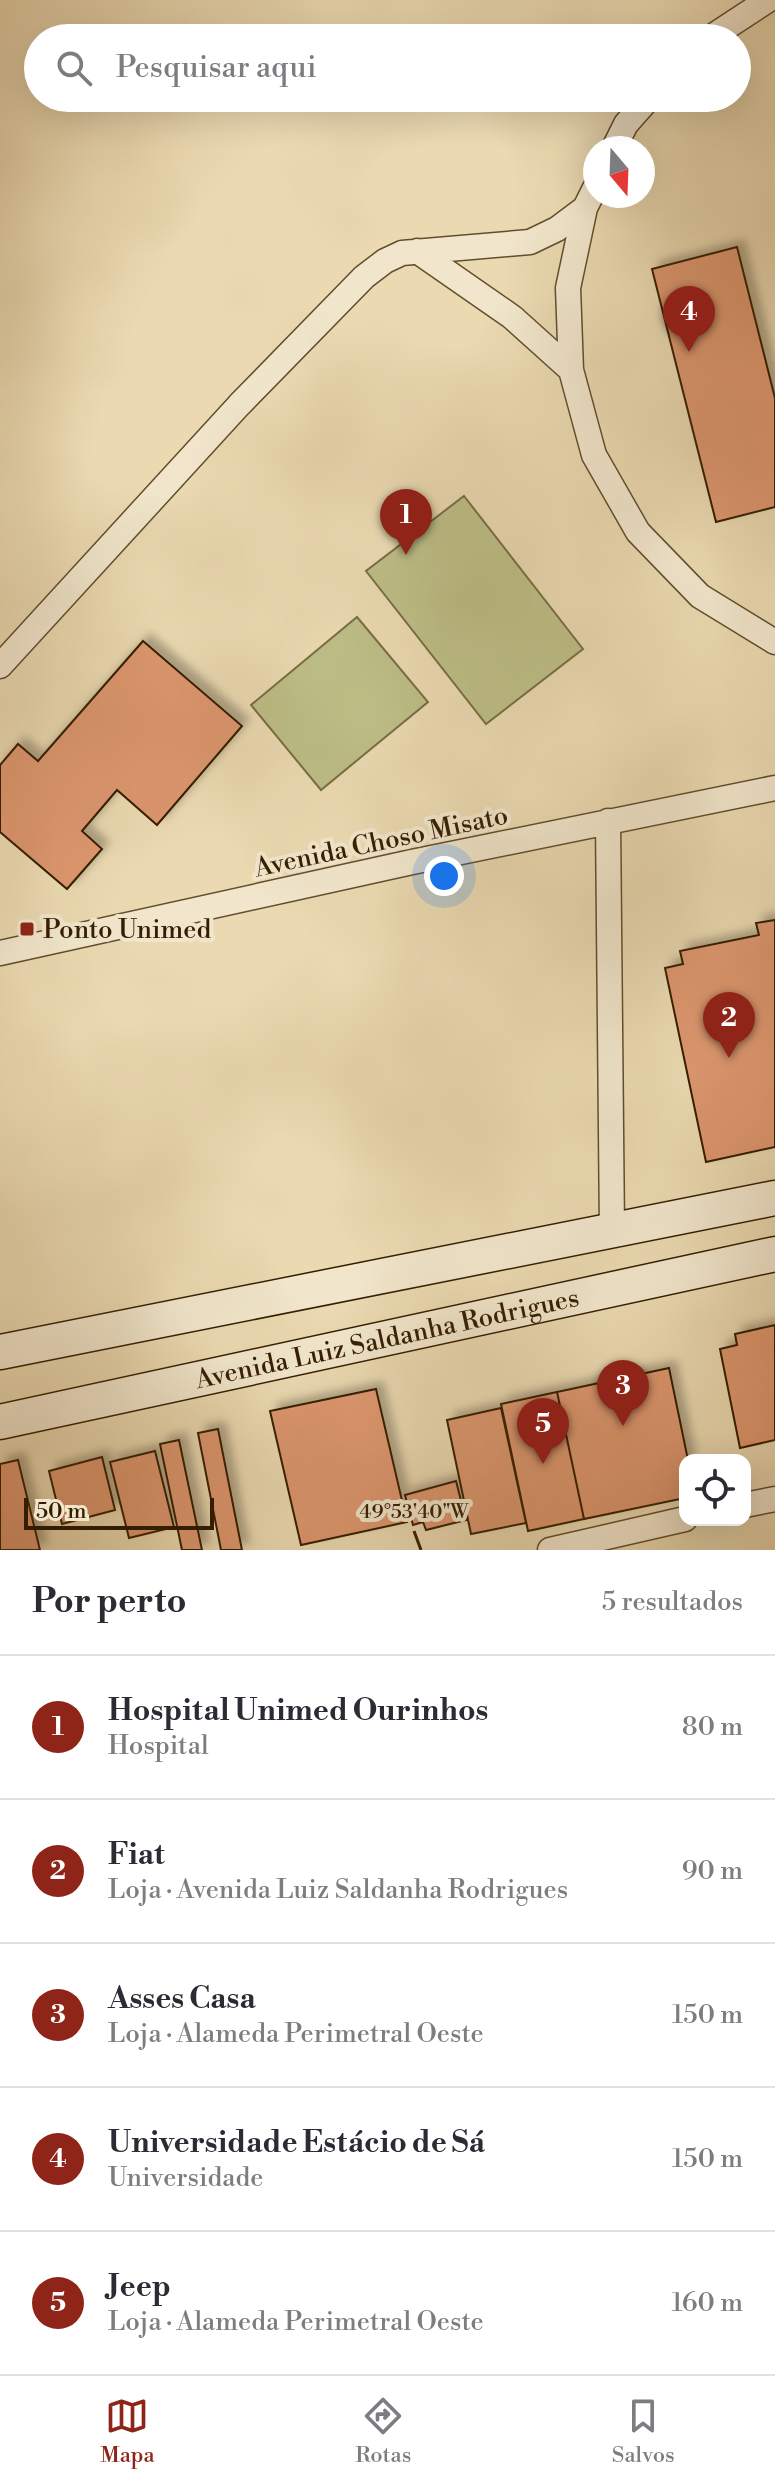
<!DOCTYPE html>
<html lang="pt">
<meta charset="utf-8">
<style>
body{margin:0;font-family:"Libre Bodoni",serif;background:#f7f7f7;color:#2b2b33}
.controls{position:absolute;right:24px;bottom:24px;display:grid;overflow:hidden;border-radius:16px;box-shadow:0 8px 32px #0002}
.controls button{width:72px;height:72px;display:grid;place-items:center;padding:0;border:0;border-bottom:2px solid #e1e1e2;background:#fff;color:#2b2b33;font:40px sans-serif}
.compass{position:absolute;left:583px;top:136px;width:72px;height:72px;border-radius:50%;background:#fff;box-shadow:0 8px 32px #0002;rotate:161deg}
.scale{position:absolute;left:24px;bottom:20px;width:190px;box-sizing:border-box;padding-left:8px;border:4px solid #351e00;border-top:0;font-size:22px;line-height:28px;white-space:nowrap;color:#351e00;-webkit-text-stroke:6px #f1e6cc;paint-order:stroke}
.you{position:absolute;left:444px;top:876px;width:28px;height:28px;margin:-20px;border:6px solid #fff;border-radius:50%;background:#1a73e8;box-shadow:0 0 0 12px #1a73e833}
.badge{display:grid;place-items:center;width:52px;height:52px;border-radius:50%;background:#8f2418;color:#fff;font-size:26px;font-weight:700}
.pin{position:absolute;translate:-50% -66px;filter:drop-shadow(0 2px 4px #0008)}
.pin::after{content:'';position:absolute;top:42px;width:28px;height:24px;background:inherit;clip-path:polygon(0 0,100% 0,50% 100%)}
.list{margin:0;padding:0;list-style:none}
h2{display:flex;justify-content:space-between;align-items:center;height:104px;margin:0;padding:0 32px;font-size:34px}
h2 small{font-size:26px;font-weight:400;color:#7c7c81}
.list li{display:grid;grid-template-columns:52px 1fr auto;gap:24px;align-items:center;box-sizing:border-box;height:144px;padding:0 32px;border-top:2px solid #e1e1e2}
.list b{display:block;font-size:30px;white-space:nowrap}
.list p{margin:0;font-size:26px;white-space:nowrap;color:#7c7c81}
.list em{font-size:26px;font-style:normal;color:#7c7c81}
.icon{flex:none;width:44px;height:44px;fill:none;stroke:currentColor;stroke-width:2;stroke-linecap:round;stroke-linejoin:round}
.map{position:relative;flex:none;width:775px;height:1550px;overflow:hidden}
.search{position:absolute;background:#fff;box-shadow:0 8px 32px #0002;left:24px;right:24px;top:24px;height:88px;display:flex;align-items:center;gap:20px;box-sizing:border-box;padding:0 28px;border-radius:44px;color:#7c7c81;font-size:30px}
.sheet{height:824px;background:#fff}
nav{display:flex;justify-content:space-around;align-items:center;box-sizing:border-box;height:112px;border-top:2px solid #e1e1e2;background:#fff;font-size:22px;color:#7c7c81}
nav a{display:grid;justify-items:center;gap:4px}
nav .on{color:#8f2418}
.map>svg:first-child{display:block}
.green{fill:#bdbe87;stroke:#796e44;stroke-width:2}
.building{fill:#dc966e;stroke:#351e00;stroke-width:2;filter:url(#shadow)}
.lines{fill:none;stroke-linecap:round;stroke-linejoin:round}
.minor-casing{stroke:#624d2c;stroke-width:27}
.secondary-casing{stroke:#351e00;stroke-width:37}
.minor{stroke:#f1e6cc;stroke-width:24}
.secondary{stroke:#f1e6cc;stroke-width:34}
.ticks{fill:none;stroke:#351e00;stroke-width:3}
.poi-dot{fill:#8f2418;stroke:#f1e6cc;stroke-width:3}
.labels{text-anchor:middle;stroke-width:8;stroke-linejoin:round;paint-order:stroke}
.street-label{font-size:26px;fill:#351e00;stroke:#f1e6cc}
.poi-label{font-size:26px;fill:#351e00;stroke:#f1e6cc;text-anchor:start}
.ticks-label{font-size:20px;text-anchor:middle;fill:#351e00;stroke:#f1e6cc;stroke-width:8;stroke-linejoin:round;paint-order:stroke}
</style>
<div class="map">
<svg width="775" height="1550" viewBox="0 0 775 1550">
<defs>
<filter id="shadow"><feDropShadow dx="7" dy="-7" stdDeviation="4" flood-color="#0004"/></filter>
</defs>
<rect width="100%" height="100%" fill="#ead9b1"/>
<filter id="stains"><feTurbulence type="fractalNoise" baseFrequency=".0025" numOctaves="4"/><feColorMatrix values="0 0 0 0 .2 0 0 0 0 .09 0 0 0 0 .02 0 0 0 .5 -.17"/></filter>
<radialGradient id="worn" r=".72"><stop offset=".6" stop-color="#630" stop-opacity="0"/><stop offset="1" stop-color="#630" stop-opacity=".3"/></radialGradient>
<path class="green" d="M 464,496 L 583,649 L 486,724 L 366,571 Z
M 357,617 L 428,702 L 321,790 L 251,705 Z"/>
<path class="building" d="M 737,247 L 775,398 L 775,507 L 716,522 L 652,269 Z
M 143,641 L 242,726 L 157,825 L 117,790 L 82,831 L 102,849 L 67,889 L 0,832 L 0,765 L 18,744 L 38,761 Z
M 775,920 L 775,1147 L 706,1162 L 665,968 L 683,964 L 680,951 L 759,935 L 756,923 Z
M 775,1325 L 775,1440 L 740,1448 L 720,1349 L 737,1345 L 735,1334 Z
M 669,1368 L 688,1460 L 685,1460 L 685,1498 L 584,1519 L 557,1392 Z
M 376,1389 L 407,1522 L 301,1545 L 270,1411 Z
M 557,1392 L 584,1519 L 528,1531 L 501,1404 Z
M 501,1408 L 526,1523 L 471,1534 L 447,1420 Z
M 218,1429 L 242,1550 L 221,1550 L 198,1433 Z
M 179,1440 L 202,1550 L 182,1550 L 160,1444 Z
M 155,1451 L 174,1527 L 129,1538 L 110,1462 Z
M 102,1457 L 115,1510 L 62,1524 L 49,1471 Z
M 18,1460 L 40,1550 L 0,1550 L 0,1464 Z
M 456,1481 L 466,1520 L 426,1530 L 423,1522 L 413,1525 L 405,1495 Z"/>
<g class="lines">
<g class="minor-casing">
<path id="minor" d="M 710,38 L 768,0
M 614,148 L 626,124 L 649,98
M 595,188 L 585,208 L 568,288 L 571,370 L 594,455 L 638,532 L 700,596 L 775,642
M 417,251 L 512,317 L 571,370
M 0,666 L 239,405 L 364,277 L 385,261 L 402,253 L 530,242 L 557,229 L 585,208
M 608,821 L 612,1232
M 0,953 L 412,862 L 775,788
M 745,1505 L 775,1499
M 550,1550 L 685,1519"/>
</g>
<g class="secondary-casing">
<g id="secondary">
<path d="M 0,1352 L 775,1198"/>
<path id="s1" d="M 0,1422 L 775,1254"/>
</g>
</g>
<use href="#minor" class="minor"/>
<use href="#secondary" class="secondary"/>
</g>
<path class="ticks" d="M 414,1531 L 421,1550"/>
<rect class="poi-dot" x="19" y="921" width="16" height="16" rx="4"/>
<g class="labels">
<g class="street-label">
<text transform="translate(381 841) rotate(-12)" y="9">Avenida Choso Misato</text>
<text dy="9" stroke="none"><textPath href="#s1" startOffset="396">Avenida Luiz Saldanha Rodrigues</textPath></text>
</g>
<g class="poi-label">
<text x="43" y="938">Ponto Unimed</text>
</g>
</g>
<g class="ticks-label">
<text x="414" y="1518">49°53'40"W</text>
</g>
<rect width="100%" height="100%" filter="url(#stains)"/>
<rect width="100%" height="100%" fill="url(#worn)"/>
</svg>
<div class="controls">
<button><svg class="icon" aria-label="locate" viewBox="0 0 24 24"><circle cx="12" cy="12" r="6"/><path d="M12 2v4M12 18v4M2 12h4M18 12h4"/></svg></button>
</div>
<svg class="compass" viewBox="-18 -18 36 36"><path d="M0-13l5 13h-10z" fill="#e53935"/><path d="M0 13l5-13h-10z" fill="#7c7c81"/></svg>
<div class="scale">50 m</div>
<div class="you"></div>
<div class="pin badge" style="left:406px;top:555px">1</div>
<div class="pin badge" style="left:729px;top:1058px">2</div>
<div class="pin badge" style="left:623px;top:1426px">3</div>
<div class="pin badge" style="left:689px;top:352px">4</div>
<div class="pin badge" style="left:543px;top:1464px">5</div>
<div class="search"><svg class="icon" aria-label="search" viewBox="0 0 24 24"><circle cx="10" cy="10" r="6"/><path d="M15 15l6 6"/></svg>Pesquisar aqui</div>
</div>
<section class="sheet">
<h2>Por perto<small>5 resultados</small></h2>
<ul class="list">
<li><span class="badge">1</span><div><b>Hospital Unimed Ourinhos</b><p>Hospital</p></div><em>80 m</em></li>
<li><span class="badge">2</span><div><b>Fiat</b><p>Loja · Avenida Luiz Saldanha Rodrigues</p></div><em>90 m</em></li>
<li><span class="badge">3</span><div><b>Asses Casa</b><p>Loja · Alameda Perimetral Oeste</p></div><em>150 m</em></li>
<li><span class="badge">4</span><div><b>Universidade Estácio de Sá</b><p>Universidade</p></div><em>150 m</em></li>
<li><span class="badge">5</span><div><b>Jeep</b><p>Loja · Alameda Perimetral Oeste</p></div><em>160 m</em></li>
</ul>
</section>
<nav>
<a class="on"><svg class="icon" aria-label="map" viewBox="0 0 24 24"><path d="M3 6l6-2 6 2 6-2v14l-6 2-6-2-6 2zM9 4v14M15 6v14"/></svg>Mapa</a>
<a><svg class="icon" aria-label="directions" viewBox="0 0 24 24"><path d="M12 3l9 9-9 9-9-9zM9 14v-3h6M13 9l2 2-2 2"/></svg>Rotas</a>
<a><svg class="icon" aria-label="saved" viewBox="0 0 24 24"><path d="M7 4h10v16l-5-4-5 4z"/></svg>Salvos</a>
</nav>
